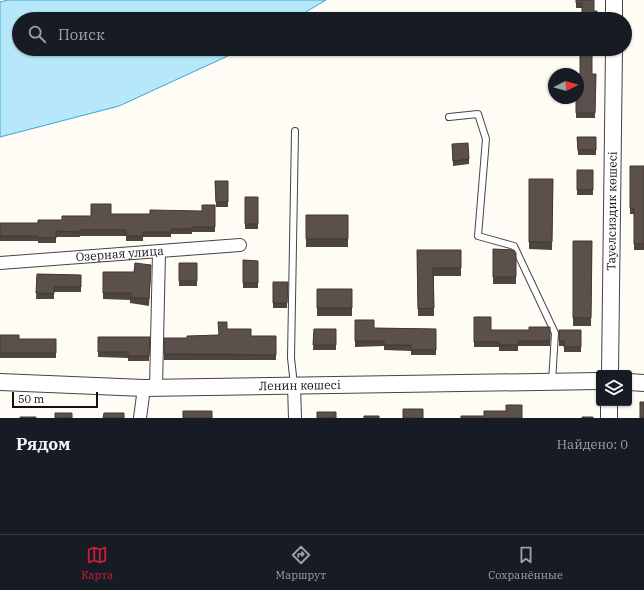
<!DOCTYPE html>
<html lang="ru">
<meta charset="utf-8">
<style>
body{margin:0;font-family:"IBM Plex Serif",serif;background:#20242c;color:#f1f3f6}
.controls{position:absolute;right:12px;bottom:12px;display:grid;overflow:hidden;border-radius:4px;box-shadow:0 1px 3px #0004}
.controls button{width:36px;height:36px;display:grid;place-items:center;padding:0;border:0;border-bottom:1px solid #363941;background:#171b24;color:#f1f3f6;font:20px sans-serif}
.compass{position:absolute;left:548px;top:68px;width:36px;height:36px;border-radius:50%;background:#171b24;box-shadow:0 1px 3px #0004;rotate:85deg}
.scale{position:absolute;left:12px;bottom:10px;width:86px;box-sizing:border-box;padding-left:4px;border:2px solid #111;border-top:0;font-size:11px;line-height:14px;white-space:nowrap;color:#111;-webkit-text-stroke:3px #fff;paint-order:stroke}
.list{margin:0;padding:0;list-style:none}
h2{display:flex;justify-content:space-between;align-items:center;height:52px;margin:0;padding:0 16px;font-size:17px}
h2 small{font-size:13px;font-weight:400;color:#9ea1a6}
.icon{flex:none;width:22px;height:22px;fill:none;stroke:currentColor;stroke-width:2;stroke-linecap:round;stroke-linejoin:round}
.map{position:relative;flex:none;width:644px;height:418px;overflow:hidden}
.search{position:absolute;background:#171b24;box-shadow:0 1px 3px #0004;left:12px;right:12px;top:12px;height:44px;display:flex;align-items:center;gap:10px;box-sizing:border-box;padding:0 14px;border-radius:22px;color:#9ea1a6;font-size:15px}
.sheet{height:116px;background:#171b24}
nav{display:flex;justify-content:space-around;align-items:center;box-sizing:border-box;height:56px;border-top:1px solid #363941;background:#171b24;font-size:11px;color:#9ea1a6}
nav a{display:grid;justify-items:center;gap:2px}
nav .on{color:#cc1d38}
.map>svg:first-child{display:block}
.water{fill:#b6e8fa;stroke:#37a8d7}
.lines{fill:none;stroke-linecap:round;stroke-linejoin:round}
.service-casing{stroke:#444;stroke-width:8}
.minor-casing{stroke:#444;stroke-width:14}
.tertiary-casing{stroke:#444;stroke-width:18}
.service{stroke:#fff;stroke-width:6}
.minor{stroke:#fff;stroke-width:12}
.tertiary{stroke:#fff;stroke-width:16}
.wall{fill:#4e4541}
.building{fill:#5b504c;stroke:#403835}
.labels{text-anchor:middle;stroke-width:4;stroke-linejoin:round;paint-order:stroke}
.street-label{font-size:12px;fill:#111;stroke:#fff}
</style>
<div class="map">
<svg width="644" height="418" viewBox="0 0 644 418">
<rect width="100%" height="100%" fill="#fffcf5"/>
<path class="water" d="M 8,0 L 326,0 L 294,19 L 19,19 L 19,49 L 243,49 L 119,106 L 0,137 L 0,2 Z"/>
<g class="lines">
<g class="service-casing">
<path id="service" d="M 449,117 L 478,114 L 486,139 L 478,236 L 514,246 L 555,333 L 552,382
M 294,385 L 291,358 L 295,131"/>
</g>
<g class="minor-casing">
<g id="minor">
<path id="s1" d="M 0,263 L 240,245"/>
<path d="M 294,385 L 295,418"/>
<path d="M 156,388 L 159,252"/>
<path d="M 140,418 L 144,388"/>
</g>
</g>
<g class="tertiary-casing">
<g id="tertiary">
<path d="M 614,19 L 614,0"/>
<path id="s2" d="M 610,373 L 614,49"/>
<path id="s3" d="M 0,382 L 144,388 L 599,381"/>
<path d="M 629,382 L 644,383"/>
<path d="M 609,418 L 609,403"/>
</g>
</g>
<use href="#service" class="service"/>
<use href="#minor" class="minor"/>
<use href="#tertiary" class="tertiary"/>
</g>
<path class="wall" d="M 576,0 L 594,11 L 597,19 L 582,8 L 576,8 Z
M 592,74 L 596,74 L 595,118 L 576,118 L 576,98 Z
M 577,137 L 596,137 L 596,155 L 578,155 Z
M 452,144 L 469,159 L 469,164 L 453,166 Z
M 630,166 L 644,166 L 644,250 L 634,250 L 634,214 L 630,214 Z
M 577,170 L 593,170 L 593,195 L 577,195 Z
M 529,179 L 553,179 L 552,250 L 529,249 Z
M 215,181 L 228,181 L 228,207 L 216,207 Z
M 245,197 L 258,197 L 258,229 L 245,229 Z
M 215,205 L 215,232 L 192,232 L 192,234 L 171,234 L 171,237 L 143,237 L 143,241 L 126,241 L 126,236 L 80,236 L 80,237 L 56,237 L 56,243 L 38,243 L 38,241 L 0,241 L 0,223 L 38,223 L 62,220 L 91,216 L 111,214 L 150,214 L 202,211 Z
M 306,215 L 348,215 L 348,247 L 306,247 Z
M 573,241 L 592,241 L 591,326 L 573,326 Z
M 493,249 L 516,253 L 516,284 L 493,284 Z
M 417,250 L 461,250 L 461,276 L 434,276 L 434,316 L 418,316 Z
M 243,260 L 258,261 L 258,288 L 243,288 Z
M 179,263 L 197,263 L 197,286 L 179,286 Z
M 103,272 L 151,272 L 149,306 L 130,303 L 130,300 L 103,299 Z
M 37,274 L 81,275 L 81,292 L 54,292 L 54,299 L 36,299 Z
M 273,282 L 288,282 L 287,308 L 273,308 Z
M 317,289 L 352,289 L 352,316 L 317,316 Z
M 474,317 L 491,330 L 529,330 L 550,327 L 550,346 L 518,346 L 518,351 L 499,351 L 499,347 L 474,347 Z
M 355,320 L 374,328 L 436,329 L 436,355 L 411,355 L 411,351 L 384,350 L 384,346 L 355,347 Z
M 227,329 L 251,336 L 276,336 L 276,360 L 164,360 L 164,338 L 187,338 L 218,335 Z
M 314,329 L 336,329 L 336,350 L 313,350 Z
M 581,330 L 581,352 L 564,352 L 564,346 L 559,346 L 559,341 Z
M 0,335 L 19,339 L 56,339 L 56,358 L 0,358 Z
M 98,337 L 150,337 L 149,361 L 128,361 L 128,358 L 98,357 Z"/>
<path class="building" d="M 576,0 L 594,0 L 594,11 L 597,11 L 597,19 L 582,19 L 582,3 L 576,3 Z
M 580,49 L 592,49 L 592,74 L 596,74 L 595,113 L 576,113 L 576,98 L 578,98 L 578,74 L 580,74 Z
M 577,137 L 596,137 L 596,150 L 578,150 Z
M 468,143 L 469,159 L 453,161 L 452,144 Z
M 630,166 L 644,166 L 644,244 L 634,244 L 634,208 L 630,208 Z
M 577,170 L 593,170 L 593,190 L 577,190 Z
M 529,179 L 553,179 L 552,242 L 529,242 Z
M 215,181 L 228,181 L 228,202 L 216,202 Z
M 245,197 L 258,197 L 258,224 L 245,224 Z
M 91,204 L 111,204 L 111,214 L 150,214 L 150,210 L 202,211 L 202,205 L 215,205 L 215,227 L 192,227 L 192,229 L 171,229 L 171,232 L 143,232 L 143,236 L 126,236 L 126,230 L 80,230 L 80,232 L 56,231 L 56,238 L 38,238 L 38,236 L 0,236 L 0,223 L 38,223 L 38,220 L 62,220 L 62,216 L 91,216 Z
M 306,215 L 348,215 L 348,239 L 306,239 Z
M 573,241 L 592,241 L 591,318 L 573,318 Z
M 493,249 L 514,250 L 516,253 L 516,277 L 493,277 Z
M 417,250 L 461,250 L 461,268 L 433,268 L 434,308 L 418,309 Z
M 243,260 L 258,261 L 258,283 L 243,283 Z
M 135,263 L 151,265 L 149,299 L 130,297 L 131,293 L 103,293 L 103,272 L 134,272 Z
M 179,263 L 197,263 L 197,281 L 179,281 Z
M 37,274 L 81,275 L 81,287 L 54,287 L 54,294 L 36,293 Z
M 273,282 L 288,282 L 287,303 L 273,303 Z
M 317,289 L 352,289 L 352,308 L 317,308 Z
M 474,317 L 491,317 L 491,330 L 529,330 L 529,327 L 550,327 L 550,341 L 518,341 L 518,345 L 499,345 L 499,342 L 474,342 Z
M 355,320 L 374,320 L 374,328 L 436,329 L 436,350 L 411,350 L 411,345 L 384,345 L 384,341 L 355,341 Z
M 218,322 L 227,322 L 227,329 L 251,329 L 251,336 L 276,336 L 276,355 L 164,354 L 164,338 L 187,338 L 187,336 L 219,335 Z
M 314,329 L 336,329 L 336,345 L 313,345 Z
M 559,330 L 581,330 L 581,347 L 564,347 L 564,341 L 559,341 Z
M 0,335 L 19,335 L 19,339 L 56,339 L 56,353 L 0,353 Z
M 98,337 L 150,337 L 149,356 L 128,356 L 128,352 L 98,352 Z
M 640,402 L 644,402 L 644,418 L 640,418 Z
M 506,405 L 522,405 L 522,418 L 461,418 L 461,416 L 484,416 L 484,411 L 506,411 Z
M 403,409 L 423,409 L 423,418 L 403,418 Z
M 183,411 L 212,411 L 212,418 L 183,418 Z
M 317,412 L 336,412 L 336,418 L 317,418 Z
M 55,413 L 72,413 L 72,418 L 55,418 Z
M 104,413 L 124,413 L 124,418 L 103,418 Z
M 364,416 L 379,416 L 379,418 L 364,418 Z
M 20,417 L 36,417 L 36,418 L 20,418 Z
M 582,417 L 593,417 L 593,418 L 582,418 Z"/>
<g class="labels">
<g class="street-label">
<text dy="4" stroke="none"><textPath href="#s2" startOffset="162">Тауелсиздик көшесі</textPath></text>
<text dy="4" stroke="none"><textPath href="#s1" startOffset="120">Озерная улица</textPath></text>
<text dy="4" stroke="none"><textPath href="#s3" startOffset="300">Ленин көшесі</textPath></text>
</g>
</g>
</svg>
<div class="controls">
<button><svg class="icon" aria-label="layers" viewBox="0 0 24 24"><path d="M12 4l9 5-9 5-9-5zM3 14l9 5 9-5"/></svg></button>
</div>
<svg class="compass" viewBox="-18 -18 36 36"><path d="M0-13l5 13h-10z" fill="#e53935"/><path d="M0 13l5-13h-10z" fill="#9ea1a6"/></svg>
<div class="scale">50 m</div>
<div class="search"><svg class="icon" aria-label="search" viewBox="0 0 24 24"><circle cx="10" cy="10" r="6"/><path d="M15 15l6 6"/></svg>Поиск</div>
</div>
<section class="sheet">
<h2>Рядом<small>Найдено: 0</small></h2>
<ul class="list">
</ul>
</section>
<nav>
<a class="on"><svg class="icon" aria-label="map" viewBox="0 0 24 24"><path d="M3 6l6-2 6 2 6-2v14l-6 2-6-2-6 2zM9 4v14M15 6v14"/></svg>Карта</a>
<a><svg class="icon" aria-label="directions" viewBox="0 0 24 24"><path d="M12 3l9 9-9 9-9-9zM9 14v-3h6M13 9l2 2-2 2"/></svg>Маршрут</a>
<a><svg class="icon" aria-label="saved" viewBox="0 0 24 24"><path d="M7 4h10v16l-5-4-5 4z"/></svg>Сохранённые</a>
</nav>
